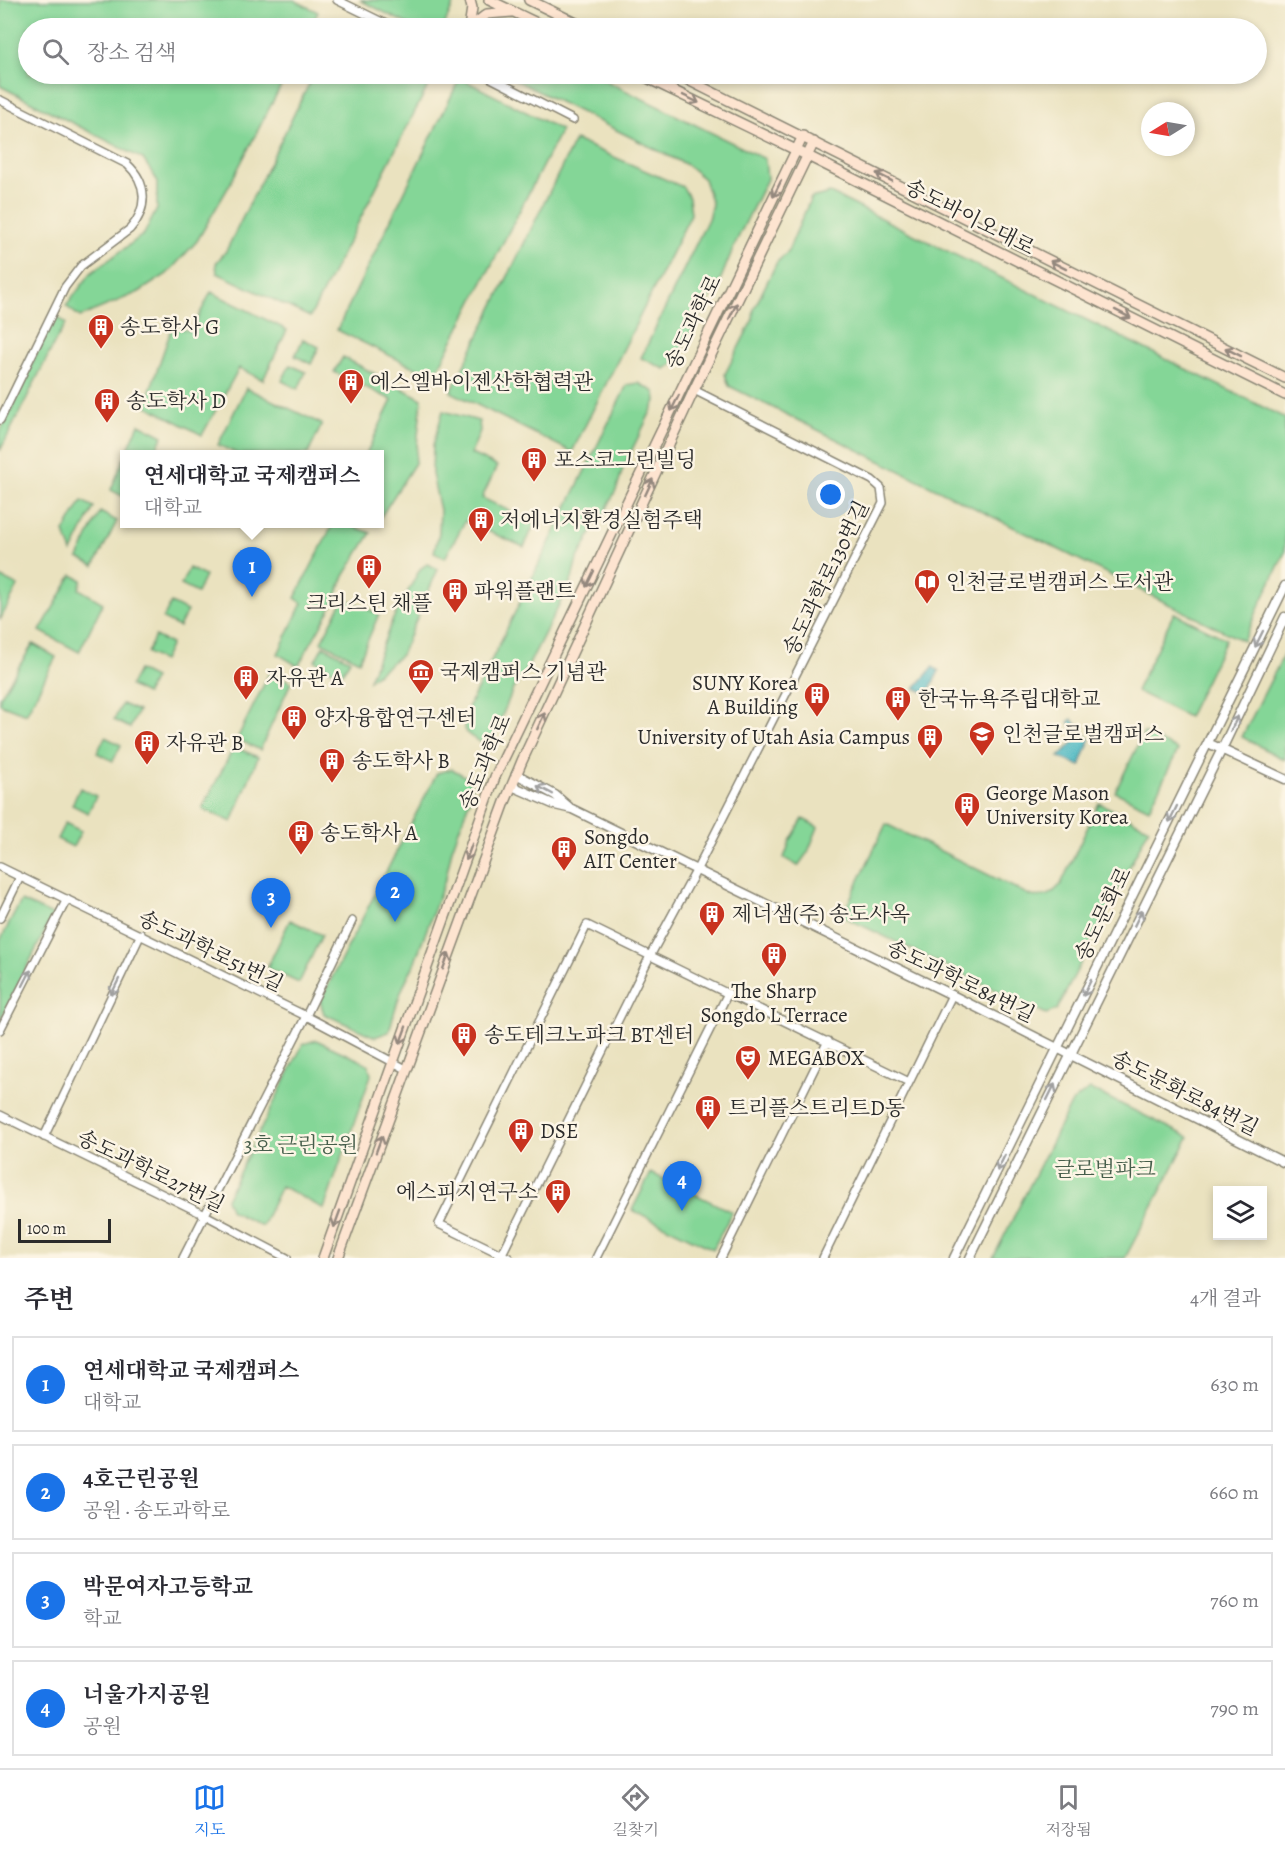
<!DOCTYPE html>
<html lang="ko">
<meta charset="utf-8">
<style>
body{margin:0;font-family:Alegreya,"Noto Serif KR",serif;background:#f7f7f7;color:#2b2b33}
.controls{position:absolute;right:18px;bottom:18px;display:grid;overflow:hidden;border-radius:0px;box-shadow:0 3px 9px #0003}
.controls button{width:54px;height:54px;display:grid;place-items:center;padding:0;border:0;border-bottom:2px solid #e1e1e2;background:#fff;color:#2b2b33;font:30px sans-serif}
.compass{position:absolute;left:1141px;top:102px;width:54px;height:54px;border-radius:50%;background:#fff;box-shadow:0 3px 9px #0003;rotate:259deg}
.scale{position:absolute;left:18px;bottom:15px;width:93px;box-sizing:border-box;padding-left:6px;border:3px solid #2b2b2b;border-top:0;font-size:16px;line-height:21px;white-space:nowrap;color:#2b2b2b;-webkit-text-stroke:4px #fcf5e5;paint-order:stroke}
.you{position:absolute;left:831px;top:495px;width:21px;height:21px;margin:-15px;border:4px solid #fff;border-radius:50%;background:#1a73e8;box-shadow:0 0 0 9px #1a73e833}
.badge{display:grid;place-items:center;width:39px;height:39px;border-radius:50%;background:#1a73e8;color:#fff;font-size:20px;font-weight:700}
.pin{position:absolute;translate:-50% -50px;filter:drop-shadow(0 2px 3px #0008)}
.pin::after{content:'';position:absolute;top:32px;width:21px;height:18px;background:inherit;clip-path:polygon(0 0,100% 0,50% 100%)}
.popup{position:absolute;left:120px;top:450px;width:264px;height:78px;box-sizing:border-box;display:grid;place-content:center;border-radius:0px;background:#fff;filter:drop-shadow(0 2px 4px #0005);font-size:20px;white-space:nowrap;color:#7c7c81}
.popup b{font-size:22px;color:#2b2b33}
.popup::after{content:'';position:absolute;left:50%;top:100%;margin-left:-12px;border:12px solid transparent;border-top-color:#fff}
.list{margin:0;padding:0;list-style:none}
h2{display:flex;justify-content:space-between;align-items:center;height:78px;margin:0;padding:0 24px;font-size:26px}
h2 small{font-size:20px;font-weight:400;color:#7c7c81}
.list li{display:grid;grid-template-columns:39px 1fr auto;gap:18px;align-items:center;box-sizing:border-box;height:96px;margin:0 12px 12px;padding:0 12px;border:2px solid #e1e1e2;border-radius:0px}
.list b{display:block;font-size:22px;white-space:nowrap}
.list p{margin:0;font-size:20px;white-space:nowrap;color:#7c7c81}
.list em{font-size:20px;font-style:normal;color:#7c7c81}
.icon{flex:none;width:33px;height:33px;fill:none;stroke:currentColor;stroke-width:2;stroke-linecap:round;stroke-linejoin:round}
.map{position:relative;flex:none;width:1285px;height:1258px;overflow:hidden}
.search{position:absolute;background:#fff;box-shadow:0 3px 9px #0003;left:18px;right:18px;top:18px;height:66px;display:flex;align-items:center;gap:15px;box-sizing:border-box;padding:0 21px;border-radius:33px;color:#7c7c81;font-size:22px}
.sheet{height:510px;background:#fff}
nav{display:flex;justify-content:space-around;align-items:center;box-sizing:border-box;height:84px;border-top:2px solid #e1e1e2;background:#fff;font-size:16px;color:#7c7c81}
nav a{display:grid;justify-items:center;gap:3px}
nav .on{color:#1a73e8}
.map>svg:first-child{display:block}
.green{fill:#84d697;stroke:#588061;stroke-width:1.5}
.water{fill:#47b6c1;stroke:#397076;stroke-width:1.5}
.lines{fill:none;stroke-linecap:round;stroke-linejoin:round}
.minor-casing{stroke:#8a8675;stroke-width:10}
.tertiary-casing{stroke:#8a8675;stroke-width:11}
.secondary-casing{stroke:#8a8675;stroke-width:12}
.minor{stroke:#fff;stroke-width:7}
.tertiary{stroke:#fff;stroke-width:8}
.secondary{stroke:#fde4d0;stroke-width:9}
.oneway{stroke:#94887e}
.oneway2{stroke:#a0a0a0}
.labels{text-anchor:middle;stroke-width:5;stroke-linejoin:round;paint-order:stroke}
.street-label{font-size:21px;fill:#2b2b2b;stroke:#fcf5e5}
.poi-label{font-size:21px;fill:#2b2b2b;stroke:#fcf5e5;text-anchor:start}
.park-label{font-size:21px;fill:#465e4b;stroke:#fcf5e5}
</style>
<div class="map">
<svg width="1285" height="1258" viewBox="0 0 1285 1258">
<rect width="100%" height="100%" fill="#fcf5e5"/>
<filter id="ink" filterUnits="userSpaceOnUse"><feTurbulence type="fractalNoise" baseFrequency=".0167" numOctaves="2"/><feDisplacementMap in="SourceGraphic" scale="12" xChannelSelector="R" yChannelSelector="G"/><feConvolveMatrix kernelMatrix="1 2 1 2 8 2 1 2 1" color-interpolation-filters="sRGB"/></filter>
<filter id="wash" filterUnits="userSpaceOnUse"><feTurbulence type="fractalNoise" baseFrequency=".008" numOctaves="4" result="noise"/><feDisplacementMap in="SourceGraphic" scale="24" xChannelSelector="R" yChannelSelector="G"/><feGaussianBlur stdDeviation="1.35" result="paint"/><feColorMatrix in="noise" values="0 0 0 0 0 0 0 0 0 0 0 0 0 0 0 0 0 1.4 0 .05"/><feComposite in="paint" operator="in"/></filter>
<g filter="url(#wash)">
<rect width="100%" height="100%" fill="#eae2bf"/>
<path class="green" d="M 0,0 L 294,0 L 318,12 L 310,28 L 28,28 L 28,74 L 287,74 L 229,186 L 197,241 L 167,274 L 139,292 L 80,317 L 66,306 L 91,273 L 144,234 L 157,209 L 157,180 L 143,159 L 0,86 Z
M 360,0 L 447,0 L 454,3 L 443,28 L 415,28 Z
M 314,74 L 434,74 L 310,317 L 217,273 L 216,263 L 226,251 Z
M 503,74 L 592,74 L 765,159 L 767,179 L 734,246 L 720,281 L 704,307 L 675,363 L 665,369 L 641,358 L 708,219 L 712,204 L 704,179 L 687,165 Z
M 460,78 L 561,130 L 434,377 L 337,330 Z
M 575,140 L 683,187 L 689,198 L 691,214 L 572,452 L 451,392 Z
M 830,193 L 1285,418 L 1285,552 L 1243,641 L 729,386 L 725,374 L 753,319 L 754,309 L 777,262 L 787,253 L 811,198 Z
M 211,292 L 287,330 L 263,380 L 239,368 L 202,435 L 145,405 L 172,327 L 191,331 Z
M 55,314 L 66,324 L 57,338 L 0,451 L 0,432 Z
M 303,339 L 319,347 L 311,364 L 295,356 Z
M 343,357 L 422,399 L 415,463 L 380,518 L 380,454 L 366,454 L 392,400 L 334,372 Z
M 290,365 L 306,372 L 298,389 L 282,381 Z
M 638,383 L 655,392 L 656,401 L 623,468 L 617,488 L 605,512 L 597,522 L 576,562 L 572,579 L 522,678 L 513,689 L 493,739 L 483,743 C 468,736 464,734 463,718 L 627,385 Z
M 246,388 L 322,424 L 308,454 L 238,454 L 218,445 Z
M 443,411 L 479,421 L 480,431 L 471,454 L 497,466 L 482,498 L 535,523 L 524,547 L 465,521 L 445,558 L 434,552 L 439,533 L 440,510 L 432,474 L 433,445 Z
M 139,424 L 163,436 L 153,454 L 126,454 Z
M 124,458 L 124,497 L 111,490 Z
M 82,501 L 94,507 L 72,552 L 64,532 Z
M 100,512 L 117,521 L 94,566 L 78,558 Z
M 333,524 L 346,524 L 371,533 L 344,576 L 332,606 L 298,666 L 278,654 L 302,603 L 295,598 Z
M 427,564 L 438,569 L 401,655 L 369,680 L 392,621 L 420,569 Z
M 189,568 L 205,576 L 197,593 L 181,585 Z
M 72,575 L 82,580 L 79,589 L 103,603 L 79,652 L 40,631 Z
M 0,577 L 18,586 L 0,620 Z
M 344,598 L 379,614 L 359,661 L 321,642 Z
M 171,603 L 187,611 L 179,627 L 163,619 Z
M 1174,613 L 1226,639 L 1188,717 L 1136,691 Z
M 155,636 L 171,644 L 163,661 L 147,653 Z
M 33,644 L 56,657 L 26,714 L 0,704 L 0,697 Z
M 323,646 L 350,660 L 341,675 L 315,661 Z
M 1285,652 L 1285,760 L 1242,737 Z
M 138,670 L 154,678 L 146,694 L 130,686 Z
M 270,672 L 291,682 L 260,750 L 237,739 Z
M 122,704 L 138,711 L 130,728 L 114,720 Z
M 1144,733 L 1178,750 L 1149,809 L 1115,792 Z
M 105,737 L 121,745 L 113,761 L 97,753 Z
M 234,747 L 258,757 L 232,822 L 202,809 Z
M 452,769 L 468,778 L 473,791 L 452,849 L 446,877 L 413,967 C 401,987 395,1009 389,1032 L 375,1037 L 324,1014 L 320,1001 L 437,773 Z
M 80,788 L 96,796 L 88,813 L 72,805 Z
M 1099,803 L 1149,828 L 1057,1010 L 1046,1014 L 842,916 L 886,824 L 1031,896 C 1045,898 1052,895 1061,884 Z
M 803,819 L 818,827 L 808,852 L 798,866 L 784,858 L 790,841 Z
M 65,823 L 81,831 L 73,847 L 57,839 Z
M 21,901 L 53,915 L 0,1021 L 0,941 Z
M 290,920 L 322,935 L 299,983 L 267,968 Z
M 316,1040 L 368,1064 L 371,1075 L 324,1209 L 281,1186 L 262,1226 L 231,1211 L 226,1199 L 303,1044 Z
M 1090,1089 L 1189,1137 L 1125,1258 L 993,1258 L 1072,1102 Z
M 651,1173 L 732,1212 L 713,1249 L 632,1210 Z"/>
<path class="water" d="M 933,667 L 939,671 L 929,691 L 924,692 L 915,688 Z
M 1072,719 L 1090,740 L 1080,766 L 1059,757 L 1077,739 L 1069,721 Z"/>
</g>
<g filter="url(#ink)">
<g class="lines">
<g class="minor-casing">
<path id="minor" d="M 337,0 L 394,28
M 483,74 L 573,120
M 0,100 L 127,164 C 148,183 148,209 130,229 L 81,266 L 65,287 L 0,420
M 0,867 L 306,1016 L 406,1069
M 0,918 L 20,877
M 0,1030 L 67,899
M 0,1115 L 205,1215 L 287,1258
M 44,1137 L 141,934
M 183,1258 L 306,1016 L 352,921
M 500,1258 L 650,956 L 696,871 L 883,503 L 881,488 L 872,480 L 694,390
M 509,1258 L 439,1224 L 587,925 L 909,1082
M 596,1258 L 728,993
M 721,1258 L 828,1041
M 823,1258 L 952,995"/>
</g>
<g class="tertiary-casing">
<path id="tertiary" d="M 1208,743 L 1285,779
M 516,774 L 555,795 L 569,807
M 512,786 L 555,805 L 572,809 L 952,995 L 1285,1163
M 954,1258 L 1285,586
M 970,1258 L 1222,749 L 1285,617"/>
</g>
<g class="secondary-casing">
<path id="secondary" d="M 489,0 L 547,28
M 529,0 L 586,28
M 469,28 L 487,14 L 512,12
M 469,28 L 472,8 L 470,0
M 639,74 L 796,150 L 1285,395
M 676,74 L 1285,378
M 323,1258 L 495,777 L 803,136
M 338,1258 L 505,802 L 522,761 L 694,390 L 814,142"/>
</g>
<use href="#minor" class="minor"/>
<use href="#tertiary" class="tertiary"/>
<use href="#secondary" class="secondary"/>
</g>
<defs><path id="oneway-shaft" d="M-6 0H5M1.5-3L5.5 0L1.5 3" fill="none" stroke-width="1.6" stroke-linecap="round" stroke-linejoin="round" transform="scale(1.5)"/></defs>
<g class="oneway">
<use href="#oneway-shaft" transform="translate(691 99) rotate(26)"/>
<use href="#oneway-shaft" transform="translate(884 177) rotate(-153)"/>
<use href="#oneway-shaft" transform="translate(777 189) rotate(116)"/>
<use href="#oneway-shaft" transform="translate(1058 265) rotate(-153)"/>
<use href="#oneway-shaft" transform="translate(733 311) rotate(-64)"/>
<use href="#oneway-shaft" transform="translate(1123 314) rotate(27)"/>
<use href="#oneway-shaft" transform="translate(1233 352) rotate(-153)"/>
<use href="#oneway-shaft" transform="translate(675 403) rotate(116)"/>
<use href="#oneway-shaft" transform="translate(649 487) rotate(-65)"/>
<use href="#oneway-shaft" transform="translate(590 579) rotate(116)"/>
<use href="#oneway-shaft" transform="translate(541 721) rotate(-65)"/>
<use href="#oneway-shaft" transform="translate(469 852) rotate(110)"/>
<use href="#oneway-shaft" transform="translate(446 961) rotate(-70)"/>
<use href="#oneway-shaft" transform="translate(403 1035) rotate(110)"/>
<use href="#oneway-shaft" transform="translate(379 1144) rotate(-70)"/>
<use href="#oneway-shaft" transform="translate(337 1219) rotate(110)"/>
</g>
<g class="oneway2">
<use href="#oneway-shaft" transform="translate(1259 639) rotate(116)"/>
<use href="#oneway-shaft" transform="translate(1234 724) rotate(-64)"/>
<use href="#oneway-shaft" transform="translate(545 790) rotate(-152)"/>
<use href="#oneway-shaft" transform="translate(1173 814) rotate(116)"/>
<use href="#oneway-shaft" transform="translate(1138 918) rotate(-64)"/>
<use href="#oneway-shaft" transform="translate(27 978) rotate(-63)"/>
<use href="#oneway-shaft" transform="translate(115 987) rotate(116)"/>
<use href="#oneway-shaft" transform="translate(1087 988) rotate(116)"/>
<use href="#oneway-shaft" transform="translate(1051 1092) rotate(-64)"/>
<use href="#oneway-shaft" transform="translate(1001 1163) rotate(116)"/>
</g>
</g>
<defs>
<g id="building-pin" transform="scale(1.35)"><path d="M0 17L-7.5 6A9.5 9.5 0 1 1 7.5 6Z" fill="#c8321e" stroke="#fcf5e5"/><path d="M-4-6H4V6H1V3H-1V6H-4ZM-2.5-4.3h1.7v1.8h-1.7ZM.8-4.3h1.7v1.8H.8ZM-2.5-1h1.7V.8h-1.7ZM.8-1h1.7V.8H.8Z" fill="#fff"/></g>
<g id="library-pin" transform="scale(1.35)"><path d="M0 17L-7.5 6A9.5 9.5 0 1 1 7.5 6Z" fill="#c8321e" stroke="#fcf5e5"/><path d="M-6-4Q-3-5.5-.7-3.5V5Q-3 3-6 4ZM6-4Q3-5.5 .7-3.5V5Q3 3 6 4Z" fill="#fff"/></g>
<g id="museum-pin" transform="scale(1.35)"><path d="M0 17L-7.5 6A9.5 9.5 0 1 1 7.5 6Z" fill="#c8321e" stroke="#fcf5e5"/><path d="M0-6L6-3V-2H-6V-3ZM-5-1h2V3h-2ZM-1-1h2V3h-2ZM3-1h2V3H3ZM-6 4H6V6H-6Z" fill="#fff"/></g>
<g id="university-pin" transform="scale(1.35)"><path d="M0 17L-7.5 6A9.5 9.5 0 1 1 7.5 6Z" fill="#c8321e" stroke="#fcf5e5"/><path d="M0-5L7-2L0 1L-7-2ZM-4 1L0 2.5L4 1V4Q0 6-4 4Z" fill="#fff"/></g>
<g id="theatre-pin" transform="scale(1.35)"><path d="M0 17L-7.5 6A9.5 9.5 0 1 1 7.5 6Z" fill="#c8321e" stroke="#fcf5e5"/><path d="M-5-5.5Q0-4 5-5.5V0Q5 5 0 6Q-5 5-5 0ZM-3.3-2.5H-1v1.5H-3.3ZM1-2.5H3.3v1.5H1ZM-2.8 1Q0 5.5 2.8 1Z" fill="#fff"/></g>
</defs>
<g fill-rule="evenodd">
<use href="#building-pin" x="101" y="327"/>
<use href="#building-pin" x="351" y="382"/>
<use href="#building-pin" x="107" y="401"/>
<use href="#building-pin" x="534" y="460"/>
<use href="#building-pin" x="481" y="520"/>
<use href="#building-pin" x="369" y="567"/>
<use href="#library-pin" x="927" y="582"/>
<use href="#building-pin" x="455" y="591"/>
<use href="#museum-pin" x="421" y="672"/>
<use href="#building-pin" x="246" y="678"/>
<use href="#building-pin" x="817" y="695"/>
<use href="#building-pin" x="898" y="699"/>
<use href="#building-pin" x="294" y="718"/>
<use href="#university-pin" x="982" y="734"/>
<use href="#building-pin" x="930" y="737"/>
<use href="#building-pin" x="147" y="743"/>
<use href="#building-pin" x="332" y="761"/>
<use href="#building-pin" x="967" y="805"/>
<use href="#building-pin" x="301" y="833"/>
<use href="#building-pin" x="564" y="849"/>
<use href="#building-pin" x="712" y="914"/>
<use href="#building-pin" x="774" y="955"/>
<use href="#building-pin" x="464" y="1035"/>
<use href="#theatre-pin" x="748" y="1058"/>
<use href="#building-pin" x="708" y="1108"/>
<use href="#building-pin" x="521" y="1131"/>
<use href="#building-pin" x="558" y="1192"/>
</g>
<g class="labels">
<g class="street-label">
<text transform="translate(970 217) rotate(27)" y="7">송도바이오대로</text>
<text transform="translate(693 322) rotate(-64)" y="7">송도과학로</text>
<text transform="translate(826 578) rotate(-64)" y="7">송도과학로130번길</text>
<text transform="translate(485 762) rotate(-67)" y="7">송도과학로</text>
<text transform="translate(1103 914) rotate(-64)" y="7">송도문화로</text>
<text transform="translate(211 951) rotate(26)" y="7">송도과학로51번길</text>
<text transform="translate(961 981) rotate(26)" y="7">송도과학로84번길</text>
<text transform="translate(1185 1093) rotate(27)" y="7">송도문화로84번길</text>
<text transform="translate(151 1171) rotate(26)" y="7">송도과학로27번길</text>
</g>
<g class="poi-label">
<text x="120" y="334">송도학사 G</text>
<text x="370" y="389">에스엘바이젠산학협력관</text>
<text x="126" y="408">송도학사 D</text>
<text x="554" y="467">포스코그린빌딩</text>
<text x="500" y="527">저에너지환경실험주택</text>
<text x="946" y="589">인천글로벌캠퍼스 도서관</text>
<text x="474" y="598">파워플랜트</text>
<text x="369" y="610" text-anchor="middle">크리스틴 채플</text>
<text x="440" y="679">국제캠퍼스 기념관</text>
<text x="266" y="685">자유관 A</text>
<text x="798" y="690" text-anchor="end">SUNY Korea<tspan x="798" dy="24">A Building</tspan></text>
<text x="918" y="706">한국뉴욕주립대학교</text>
<text x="314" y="725">양자융합연구센터</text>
<text x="1002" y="741">인천글로벌캠퍼스</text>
<text x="910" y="744" text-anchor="end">University of Utah Asia Campus</text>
<text x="166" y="750">자유관 B</text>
<text x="352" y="768">송도학사 B</text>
<text x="986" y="800">George Mason<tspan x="986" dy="24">University Korea</tspan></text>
<text x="320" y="840">송도학사 A</text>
<text x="584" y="844">Songdo<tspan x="584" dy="24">AIT Center</tspan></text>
<text x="732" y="921">제너샘(주) 송도사옥</text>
<text x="774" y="998" text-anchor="middle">The Sharp<tspan x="774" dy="24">Songdo L Terrace</tspan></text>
<text x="484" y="1042">송도테크노파크 BT센터</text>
<text x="768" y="1065">MEGABOX</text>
<text x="728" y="1115">트리플스트리트D동</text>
<text x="540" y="1138">DSE</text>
<text x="538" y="1199" text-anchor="end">에스피지연구소</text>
</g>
<g class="park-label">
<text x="301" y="1152">3호 근린공원</text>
<text x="1105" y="1176">글로벌파크</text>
</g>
</g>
</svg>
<div class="controls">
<button><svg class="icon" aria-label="layers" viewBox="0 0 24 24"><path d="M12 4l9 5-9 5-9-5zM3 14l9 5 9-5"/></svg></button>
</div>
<svg class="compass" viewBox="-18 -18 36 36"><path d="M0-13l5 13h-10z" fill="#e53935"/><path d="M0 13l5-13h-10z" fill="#7c7c81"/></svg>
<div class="scale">100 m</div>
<div class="you"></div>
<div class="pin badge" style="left:252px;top:597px">1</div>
<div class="popup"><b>연세대학교 국제캠퍼스</b>대학교</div>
<div class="pin badge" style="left:395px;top:922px">2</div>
<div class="pin badge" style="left:271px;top:928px">3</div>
<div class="pin badge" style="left:682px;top:1211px">4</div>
<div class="search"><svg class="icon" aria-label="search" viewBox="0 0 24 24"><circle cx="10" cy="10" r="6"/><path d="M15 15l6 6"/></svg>장소 검색</div>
</div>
<section class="sheet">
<h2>주변<small>4개 결과</small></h2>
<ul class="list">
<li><span class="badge">1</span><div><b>연세대학교 국제캠퍼스</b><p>대학교</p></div><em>630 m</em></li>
<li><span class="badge">2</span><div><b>4호근린공원</b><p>공원 · 송도과학로</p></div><em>660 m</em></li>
<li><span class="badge">3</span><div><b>박문여자고등학교</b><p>학교</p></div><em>760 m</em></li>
<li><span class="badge">4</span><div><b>너울가지공원</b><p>공원</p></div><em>790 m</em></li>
</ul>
</section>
<nav>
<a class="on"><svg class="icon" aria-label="map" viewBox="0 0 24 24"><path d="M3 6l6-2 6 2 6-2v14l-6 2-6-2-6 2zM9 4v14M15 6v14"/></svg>지도</a>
<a><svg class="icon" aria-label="directions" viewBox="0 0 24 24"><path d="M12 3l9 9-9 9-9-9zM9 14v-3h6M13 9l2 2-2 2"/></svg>길찾기</a>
<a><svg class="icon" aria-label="saved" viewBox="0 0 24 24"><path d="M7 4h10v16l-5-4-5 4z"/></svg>저장됨</a>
</nav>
